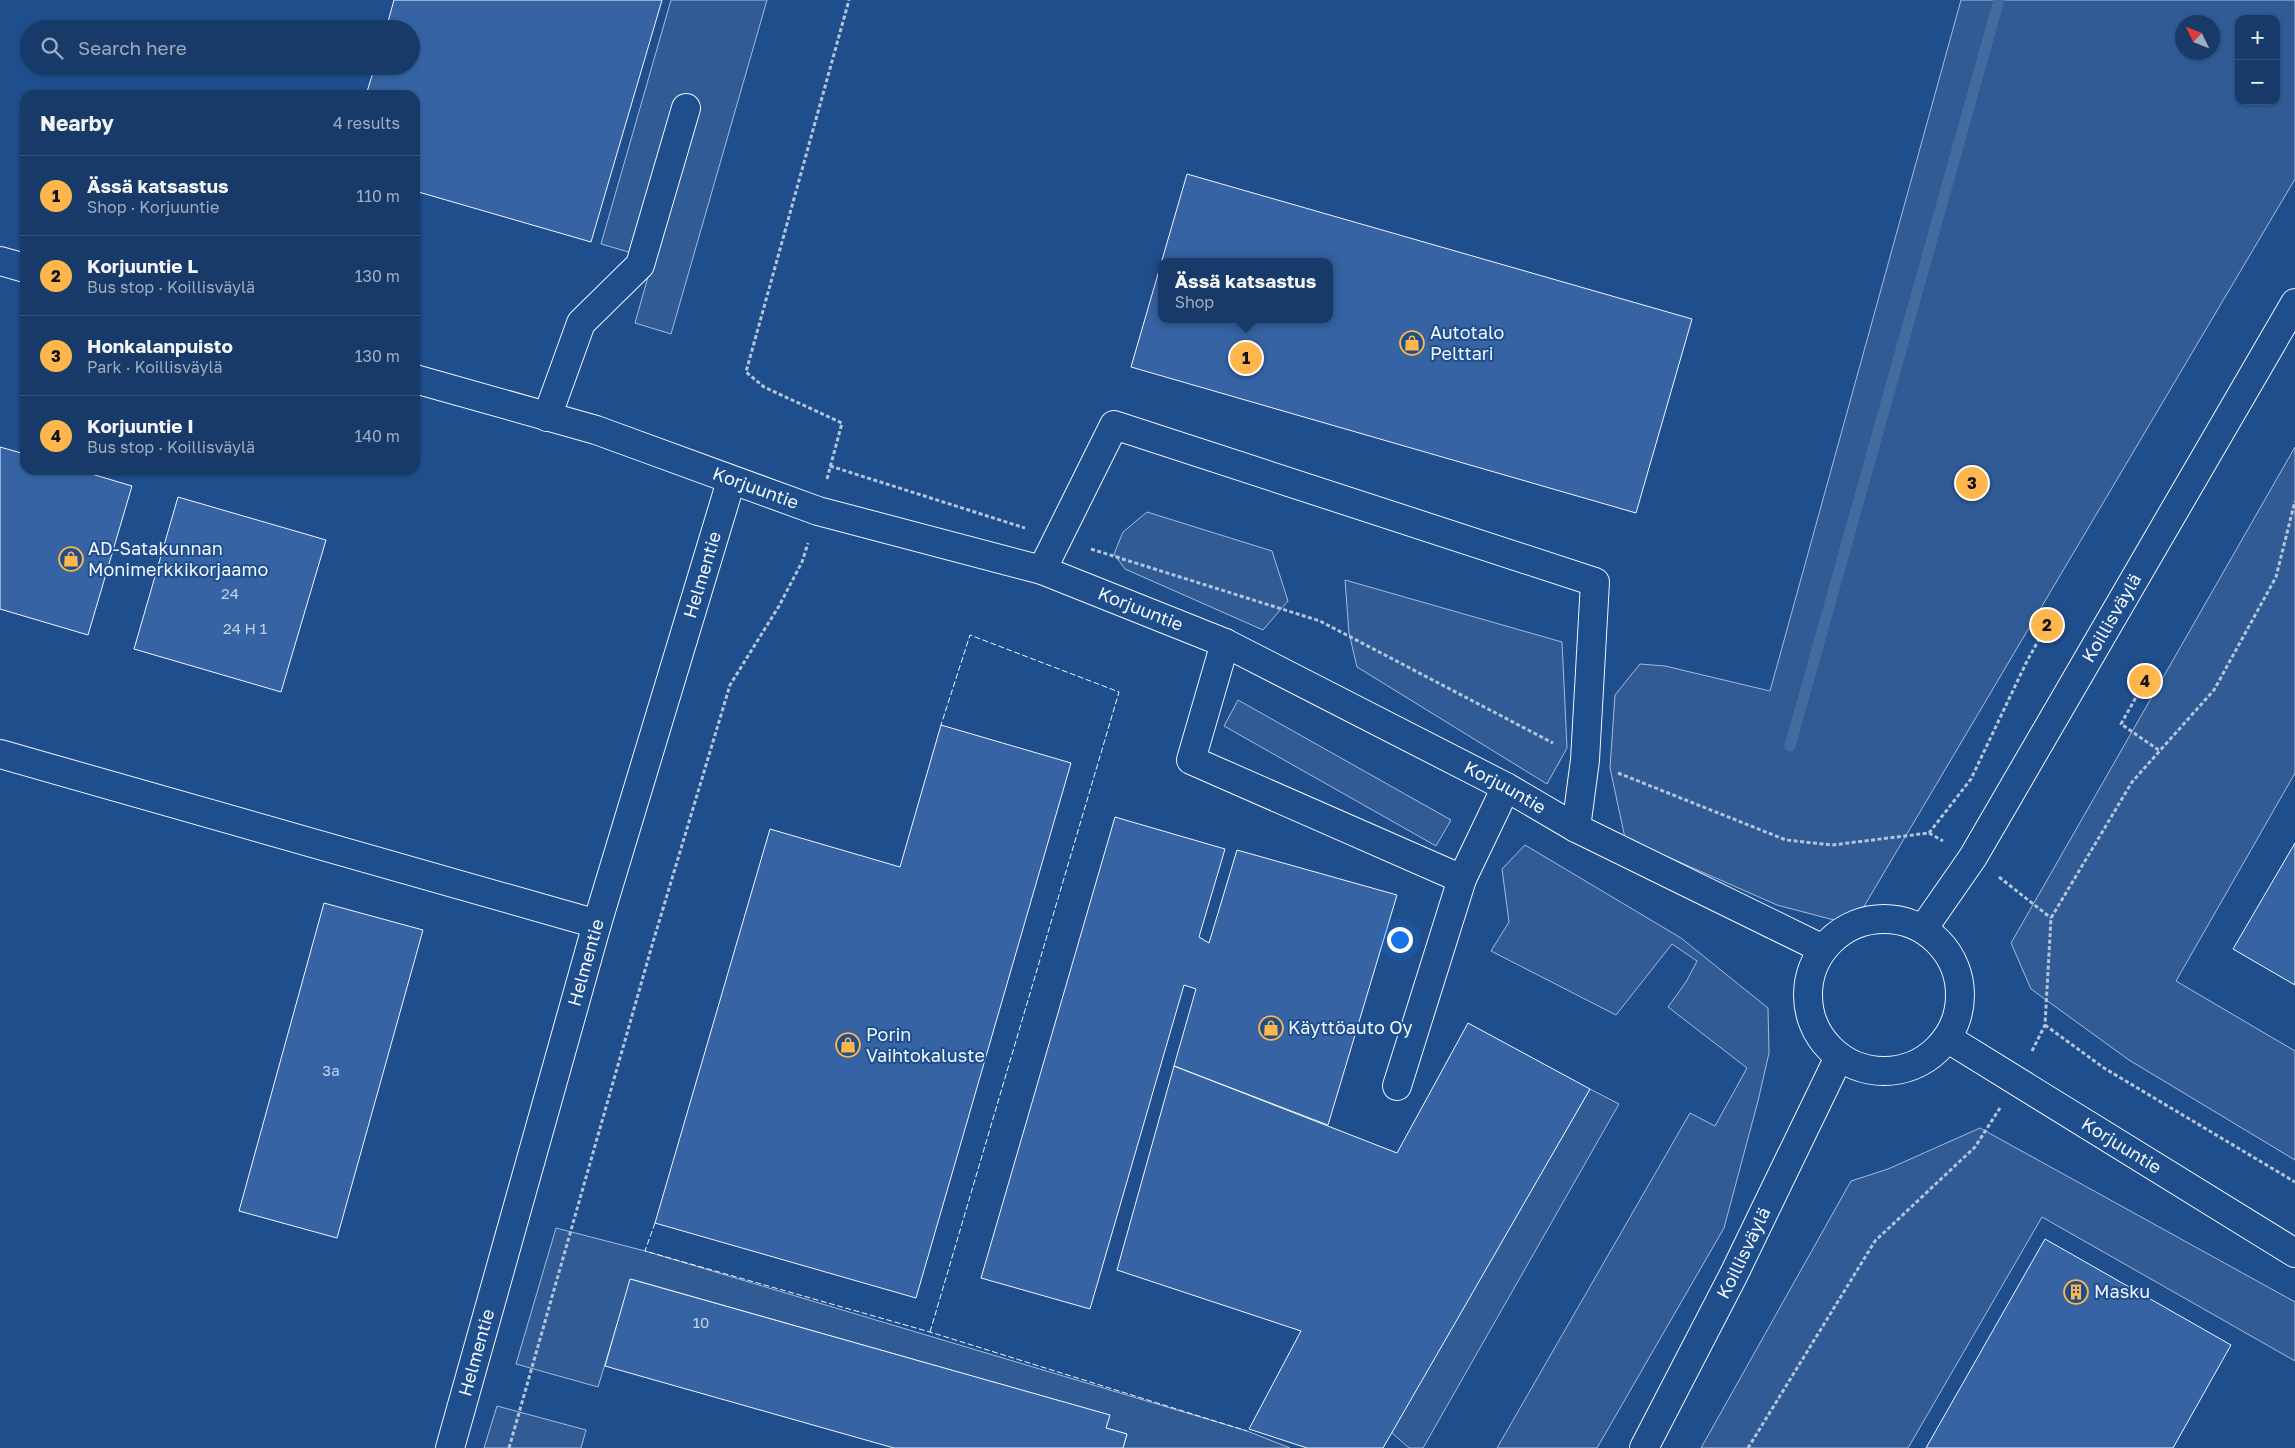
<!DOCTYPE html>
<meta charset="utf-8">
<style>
body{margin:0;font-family:"Golos Text",sans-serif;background:#244571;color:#f1f3f6}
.controls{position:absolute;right:15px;top:15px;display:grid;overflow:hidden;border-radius:10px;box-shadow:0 1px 4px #0004}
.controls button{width:45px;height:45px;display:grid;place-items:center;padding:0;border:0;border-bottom:1px solid #36547d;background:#173a69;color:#f1f3f6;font:25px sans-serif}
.compass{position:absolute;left:2175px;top:15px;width:45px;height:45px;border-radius:50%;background:#173a69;box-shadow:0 1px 4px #0004;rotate:313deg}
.you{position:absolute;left:1399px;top:939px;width:18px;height:18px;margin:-12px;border:4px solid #fff;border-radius:50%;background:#1a73e8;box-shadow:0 0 0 8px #1a73e833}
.badge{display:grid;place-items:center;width:32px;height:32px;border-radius:50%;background:#ffb74d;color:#111;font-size:16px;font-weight:700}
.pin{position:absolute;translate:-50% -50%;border:2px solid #fff;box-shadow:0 1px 5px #0006}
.popup{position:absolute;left:1158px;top:258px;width:175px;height:65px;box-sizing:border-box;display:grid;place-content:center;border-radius:10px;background:#173a69;filter:drop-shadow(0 1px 4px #0005);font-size:16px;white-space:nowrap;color:#9eadc0}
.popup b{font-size:19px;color:#f1f3f6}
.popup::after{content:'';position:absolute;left:50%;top:100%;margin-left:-10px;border:10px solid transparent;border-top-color:#173a69}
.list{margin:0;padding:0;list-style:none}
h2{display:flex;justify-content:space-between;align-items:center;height:65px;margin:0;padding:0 20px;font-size:21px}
h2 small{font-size:16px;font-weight:400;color:#9eadc0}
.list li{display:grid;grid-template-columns:32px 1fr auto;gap:15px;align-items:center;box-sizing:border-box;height:80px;padding:0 20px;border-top:1px solid #36547d}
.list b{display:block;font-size:19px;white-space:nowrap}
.list p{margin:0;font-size:16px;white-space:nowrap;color:#9eadc0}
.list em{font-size:16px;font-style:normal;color:#9eadc0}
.icon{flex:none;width:28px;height:28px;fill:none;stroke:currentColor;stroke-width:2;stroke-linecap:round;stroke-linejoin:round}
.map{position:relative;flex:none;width:2295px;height:1448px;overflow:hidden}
.search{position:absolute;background:#173a69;box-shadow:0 1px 4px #0004;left:20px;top:20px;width:400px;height:55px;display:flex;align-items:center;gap:12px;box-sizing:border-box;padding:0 18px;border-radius:28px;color:#9eadc0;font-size:19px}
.panel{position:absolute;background:#173a69;box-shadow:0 1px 4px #0004;left:20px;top:90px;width:400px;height:385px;border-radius:15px}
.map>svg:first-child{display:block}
.built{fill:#305b95;stroke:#a8bbd7;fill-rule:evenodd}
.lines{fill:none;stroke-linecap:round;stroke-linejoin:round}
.stream{stroke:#446ba0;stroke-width:11}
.building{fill:#3563a3;stroke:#f2f6ff;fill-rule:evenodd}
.minor-casing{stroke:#f2f6ff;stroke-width:30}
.major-casing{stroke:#f2f6ff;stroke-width:30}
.path{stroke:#b3c4dc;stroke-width:3;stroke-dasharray:4 2.5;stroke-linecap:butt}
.minor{stroke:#1f4e8c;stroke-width:28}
.major{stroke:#1f4e8c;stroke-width:28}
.fence{stroke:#f2f6ff;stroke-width:1;stroke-dasharray:6 2.5;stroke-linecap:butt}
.labels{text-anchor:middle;stroke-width:4;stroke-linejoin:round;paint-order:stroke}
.number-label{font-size:15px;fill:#c3d1e8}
.poi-label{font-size:18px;fill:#f2f6ff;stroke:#1f4e8c;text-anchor:start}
.street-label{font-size:18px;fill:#f2f6ff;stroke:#1f4e8c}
</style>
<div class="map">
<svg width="2295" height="1448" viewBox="0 0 2295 1448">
<rect width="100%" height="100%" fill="#1f4e8c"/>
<path class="built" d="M 671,0 L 767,0 L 671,334 L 635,323 L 653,259 L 601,244 Z
M 1961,0 L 2295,0 L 2295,179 L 1853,925 L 1777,905 L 1625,838 L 1610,768 L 1615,695 L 1640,664 L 1665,666 L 1770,691 ZM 2239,19 L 2276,19 L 2276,101 L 2239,101 ZM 2182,22 L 2212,22 L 2212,52 L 2182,52 Z
M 2295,447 L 2295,773 L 2176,981 L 2295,1051 L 2295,1160 L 2129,1060 L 2031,989 L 2011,943 Z
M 1147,512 L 1272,551 L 1288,601 L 1263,630 L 1125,569 L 1114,554 L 1123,532 Z
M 1345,580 L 1562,642 L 1567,748 L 1547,784 L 1357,667 L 1349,633 Z
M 1238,700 L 1451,820 L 1436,846 L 1224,726 Z
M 1525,845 L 1681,938 L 1768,1008 L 1769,1053 L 1758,1101 L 1724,1228 L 1597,1448 L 1497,1448 L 1690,1113 L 1715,1126 L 1747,1068 L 1668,1007 L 1686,982 L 1697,961 L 1672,944 L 1616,1015 L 1491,951 L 1509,922 L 1502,869 Z
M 1590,1089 L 1619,1104 L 1423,1448 L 1409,1448 L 1391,1432 Z
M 1980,1128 L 2295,1302 L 2295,1361 L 2042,1217 L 1908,1448 L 1701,1448 L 1851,1181 L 1888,1169 Z
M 556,1228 L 645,1251 L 1247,1431 L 1290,1448 L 1123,1448 L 1127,1434 L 1106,1428 L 1109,1415 L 631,1279 L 598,1387 L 516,1364 Z
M 497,1406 L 586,1430 L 581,1448 L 484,1448 Z"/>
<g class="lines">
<path class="stream" d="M 1790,746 L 1999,0"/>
</g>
<path class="building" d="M 394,0 L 662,0 L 591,242 L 415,191 L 415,95 L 366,95 L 375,66 L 411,66 L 411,29 L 386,29 Z
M 1187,174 L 1692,319 L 1636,513 L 1131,367 ZM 1162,262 L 1330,262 L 1330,319 L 1162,319 Z
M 0,447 L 25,454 L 25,470 L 78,470 L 132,486 L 88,635 L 0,609 Z
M 178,497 L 326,540 L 281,692 L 134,649 Z
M 941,725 L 1071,763 L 916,1298 L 655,1223 L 770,829 L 900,867 Z
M 1115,817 L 1225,849 L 1199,937 L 1209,943 L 1237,850 L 1397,895 L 1328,1125 L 1174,1066 L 1196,989 L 1184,985 L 1090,1309 L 981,1278 Z
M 2295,843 L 2295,985 L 2233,949 Z
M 324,903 L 423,930 L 337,1238 L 239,1211 Z
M 1468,1023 L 1590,1089 L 1383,1448 L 1307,1448 L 1249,1429 L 1301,1331 L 1117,1270 L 1174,1066 L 1397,1153 Z
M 2045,1239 L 2231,1345 L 2173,1448 L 1926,1448 Z
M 630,1279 L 1110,1415 L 1106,1428 L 1127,1434 L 1123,1448 L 894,1448 L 605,1366 Z"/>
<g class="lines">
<g class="minor-casing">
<g id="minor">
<path d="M 0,261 L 25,268"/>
<path id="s1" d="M 415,379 L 596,430 L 818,511 L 1042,570 L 1225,643 L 1506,787 L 1576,828 L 1823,949"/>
<path d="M 547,417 L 581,323 L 640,265 L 686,108"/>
<path d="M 1042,570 L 1114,425 L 1595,582 L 1585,760 L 1576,828"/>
<path d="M 1225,643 L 1191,760 L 1462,879 L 1506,787"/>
<path d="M 0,754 L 597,924"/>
<path id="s2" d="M 1947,1038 L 2295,1253"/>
<path d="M 1397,1086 L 1462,879"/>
<path id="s3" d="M 450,1448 L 597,924 L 731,481"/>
</g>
</g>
<g class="major-casing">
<g id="major">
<circle cx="1884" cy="995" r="76"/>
<path id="s4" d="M 1923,929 L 1973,857 L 2295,303"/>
<path id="s5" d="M 1644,1448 L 1734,1274 L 1839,1057"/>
</g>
</g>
<path class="path" d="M 830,466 L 1025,528
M 827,479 L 842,423 L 764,387 L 746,372 L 849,0
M 1091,549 L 1320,621 L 1553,743
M 2145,681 L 2121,724 L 2160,751
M 1618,773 L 1786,840 L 1832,845 L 1929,833 L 1943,841
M 1929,833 L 1971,779 L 2027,661 L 2047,625
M 1999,877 L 2051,918
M 2045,1025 L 2104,1068 L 2295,1182
M 2032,1051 L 2045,1025 L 2051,918 L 2132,782 L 2214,690 L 2276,577 L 2295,501
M 509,1448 L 653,942 L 730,685 L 779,606 L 802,562 L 808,543
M 1748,1448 L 1875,1241 L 1975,1147 L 2000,1108"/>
<use href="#minor" class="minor"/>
<use href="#major" class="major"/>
<path class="fence" d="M 655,1223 L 645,1251 L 930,1332 L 1247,1431
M 930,1332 L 1119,692 L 970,635 L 941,725"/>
</g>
<defs>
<g id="shop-ring" transform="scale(1.25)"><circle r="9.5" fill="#1f4e8c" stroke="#ffb74d" stroke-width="1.5"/><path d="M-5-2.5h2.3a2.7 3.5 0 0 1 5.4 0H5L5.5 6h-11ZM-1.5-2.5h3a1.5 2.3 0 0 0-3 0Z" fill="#ffb74d"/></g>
<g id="building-ring" transform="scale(1.25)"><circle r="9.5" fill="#1f4e8c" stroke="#ffb74d" stroke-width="1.5"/><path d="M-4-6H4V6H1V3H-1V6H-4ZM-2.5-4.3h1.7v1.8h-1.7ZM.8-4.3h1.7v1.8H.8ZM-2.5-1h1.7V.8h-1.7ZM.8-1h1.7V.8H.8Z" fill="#ffb74d"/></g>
</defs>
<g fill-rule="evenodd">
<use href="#shop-ring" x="1412" y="343"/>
<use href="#shop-ring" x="71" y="559"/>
<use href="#shop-ring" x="1271" y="1028"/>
<use href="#shop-ring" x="848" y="1045"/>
<use href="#building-ring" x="2076" y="1292"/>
</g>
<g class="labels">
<g class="number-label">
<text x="230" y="599">24</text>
<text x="245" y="634">24 H 1</text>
<text x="331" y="1076">3a</text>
<text x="701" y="1328">10</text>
</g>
<g class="poi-label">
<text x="1430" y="339">Autotalo<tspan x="1430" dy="21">Pelttari</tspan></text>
<text x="88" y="555">AD-Satakunnan<tspan x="88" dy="21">Monimerkkikorjaamo</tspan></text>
<text x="1288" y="1034">Käyttöauto Oy</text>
<text x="866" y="1041">Porin<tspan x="866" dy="21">Vaihtokaluste</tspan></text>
<text x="2094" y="1298">Masku</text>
</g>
<g class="street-label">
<text dy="6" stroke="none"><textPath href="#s1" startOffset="358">Korjuuntie</textPath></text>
<text dy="6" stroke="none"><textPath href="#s3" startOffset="909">Helmentie</textPath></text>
<text dy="6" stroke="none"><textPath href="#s1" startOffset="762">Korjuuntie</textPath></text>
<text dy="6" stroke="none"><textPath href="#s4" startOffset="364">Koillisväylä</textPath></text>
<text dy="6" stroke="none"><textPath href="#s1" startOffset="1168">Korjuuntie</textPath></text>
<text dy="6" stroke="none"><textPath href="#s3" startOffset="504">Helmentie</textPath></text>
<text dy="6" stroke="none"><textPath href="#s2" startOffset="205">Korjuuntie</textPath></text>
<text dy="6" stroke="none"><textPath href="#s5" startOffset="219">Koillisväylä</textPath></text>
<text dy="6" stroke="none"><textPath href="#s3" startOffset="99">Helmentie</textPath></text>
</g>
</g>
</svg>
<div class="controls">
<button>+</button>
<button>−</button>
</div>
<svg class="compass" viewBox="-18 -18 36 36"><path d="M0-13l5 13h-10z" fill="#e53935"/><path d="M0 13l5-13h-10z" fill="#9eadc0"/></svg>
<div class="you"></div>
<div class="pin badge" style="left:1246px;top:358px">1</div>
<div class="popup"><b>Ässä katsastus</b>Shop</div>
<div class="pin badge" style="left:2047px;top:625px">2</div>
<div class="pin badge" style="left:1972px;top:483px">3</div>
<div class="pin badge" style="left:2145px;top:681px">4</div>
<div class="search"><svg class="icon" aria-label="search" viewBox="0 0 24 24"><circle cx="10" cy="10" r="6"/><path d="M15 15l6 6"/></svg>Search here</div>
<section class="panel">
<h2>Nearby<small>4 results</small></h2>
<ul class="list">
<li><span class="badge">1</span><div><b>Ässä katsastus</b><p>Shop · Korjuuntie</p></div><em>110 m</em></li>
<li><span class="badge">2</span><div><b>Korjuuntie L</b><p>Bus stop · Koillisväylä</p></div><em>130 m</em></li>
<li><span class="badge">3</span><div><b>Honkalanpuisto</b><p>Park · Koillisväylä</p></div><em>130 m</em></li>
<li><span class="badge">4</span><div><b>Korjuuntie I</b><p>Bus stop · Koillisväylä</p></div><em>140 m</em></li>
</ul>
</section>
</div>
